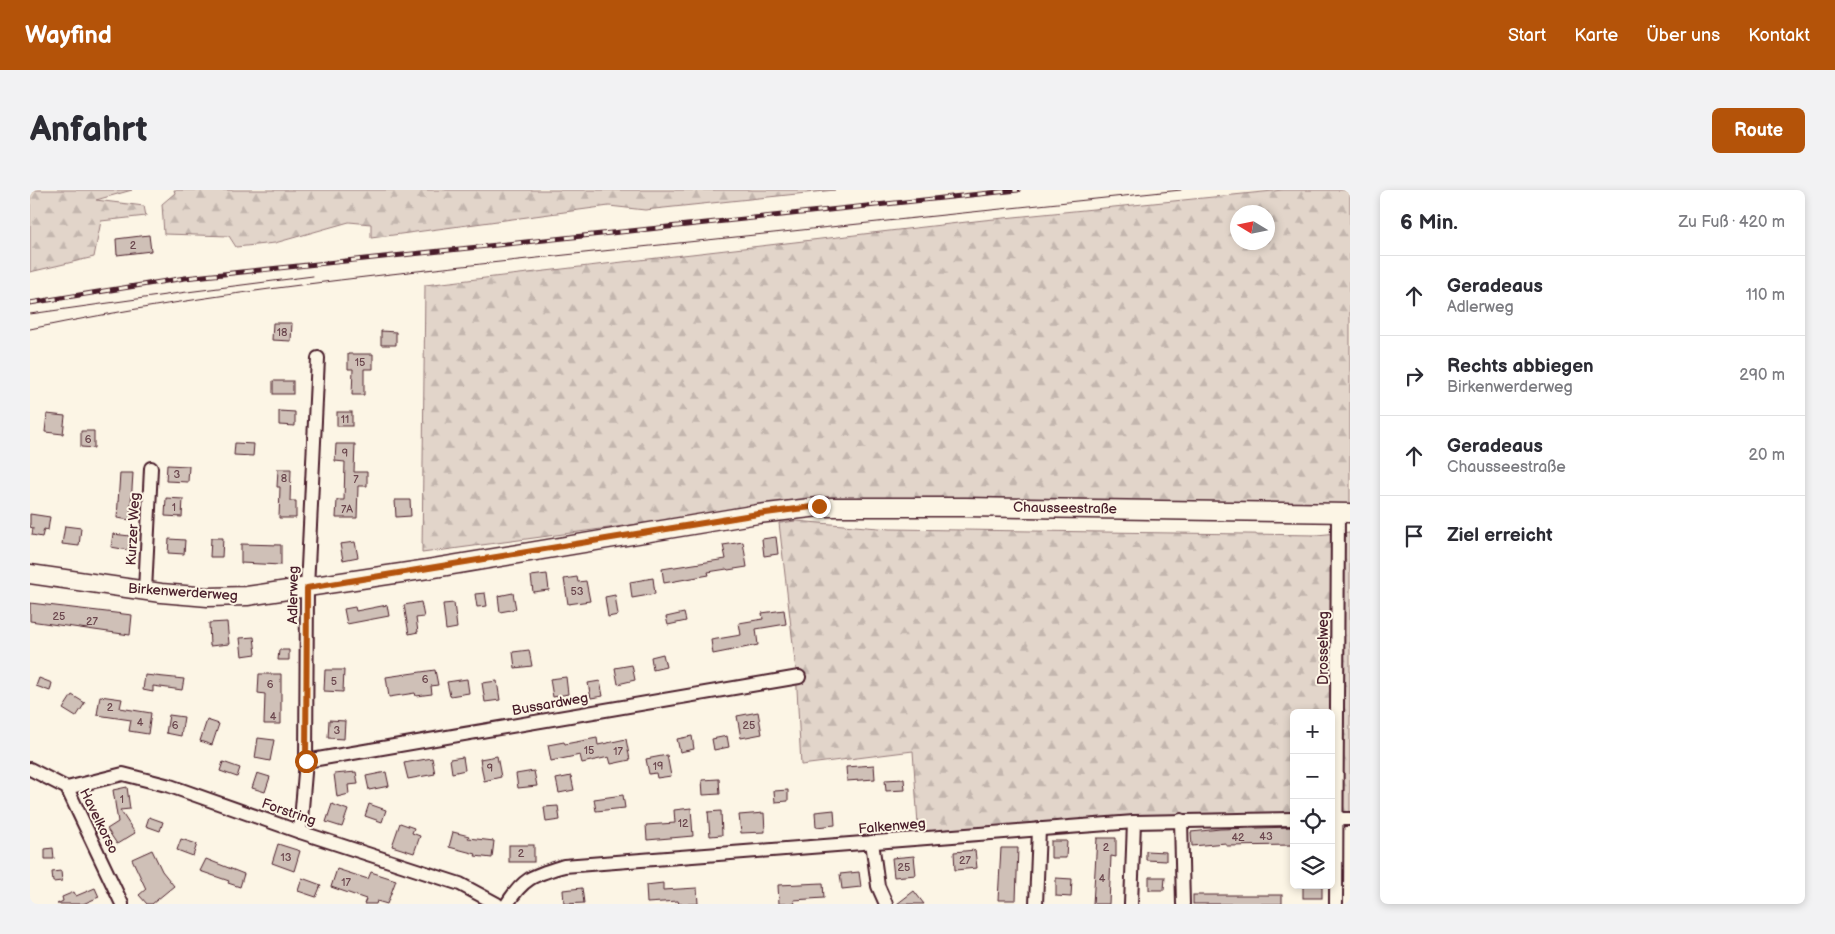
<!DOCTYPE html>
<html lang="de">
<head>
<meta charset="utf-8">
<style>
	body { margin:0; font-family:"Balsamiq Sans",sans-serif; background:#f2f2f3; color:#2b2b33 }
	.controls { position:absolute; right:15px; bottom:15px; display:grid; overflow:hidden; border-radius:8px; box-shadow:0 2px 8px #0003 }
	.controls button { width:45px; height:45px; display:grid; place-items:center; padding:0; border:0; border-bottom:1px solid #e1e1e2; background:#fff; color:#2b2b33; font:25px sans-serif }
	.compass { position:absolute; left:1200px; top:15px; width:45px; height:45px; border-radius:50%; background:#fff; box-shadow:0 2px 8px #0003; rotate:280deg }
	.stop { position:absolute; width:15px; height:15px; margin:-11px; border:4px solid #b45309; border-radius:50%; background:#fff }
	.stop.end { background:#b45309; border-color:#fff; box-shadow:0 1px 5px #0008 }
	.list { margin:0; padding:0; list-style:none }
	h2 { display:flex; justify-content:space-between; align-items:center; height:65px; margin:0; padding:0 20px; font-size:21px }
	h2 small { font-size:16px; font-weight:400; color:#7c7c81 }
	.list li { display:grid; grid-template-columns:32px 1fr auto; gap:15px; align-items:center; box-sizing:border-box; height:80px; padding:0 20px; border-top:1px solid #e1e1e2 }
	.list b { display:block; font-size:19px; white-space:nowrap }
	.list p { margin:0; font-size:16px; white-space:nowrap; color:#7c7c81 }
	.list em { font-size:16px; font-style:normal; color:#7c7c81 }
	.icon { flex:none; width:28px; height:28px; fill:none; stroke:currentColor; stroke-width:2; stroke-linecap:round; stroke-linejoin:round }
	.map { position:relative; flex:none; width:1320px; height:714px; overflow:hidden; border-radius:8px }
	header { display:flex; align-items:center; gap:30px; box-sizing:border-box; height:70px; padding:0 25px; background:#b45309; color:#fff }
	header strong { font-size:24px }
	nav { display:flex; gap:28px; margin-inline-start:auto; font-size:18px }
	.intro { display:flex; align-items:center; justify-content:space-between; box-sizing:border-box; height:120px; padding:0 30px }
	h1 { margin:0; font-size:35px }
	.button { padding:12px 22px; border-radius:8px; background:#b45309; color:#fff; font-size:18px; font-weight:700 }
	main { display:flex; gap:30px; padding:0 30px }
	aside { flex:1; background:#fff; border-radius:8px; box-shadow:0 2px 8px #0003 }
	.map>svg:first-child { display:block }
	.forest { fill:url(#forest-firs); stroke:#967a7a; fill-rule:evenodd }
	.building { fill:#cfc0b7; stroke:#4a1f2b }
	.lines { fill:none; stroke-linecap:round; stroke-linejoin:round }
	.street-casing { stroke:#4a1f2b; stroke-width:16 }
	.secondary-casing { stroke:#4a1f2b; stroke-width:21 }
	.street { stroke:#fcf5e5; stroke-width:12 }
	.secondary { stroke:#fcf5e5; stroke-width:18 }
	.tram { stroke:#4a1f2b; stroke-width:1 }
	.rail-casing { stroke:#4a1f2b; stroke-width:5 }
	.rail { stroke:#fcf5e5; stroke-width:3; stroke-dasharray:9; stroke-linecap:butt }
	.route { stroke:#b45309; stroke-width:6 }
	.labels { text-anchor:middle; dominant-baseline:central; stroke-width:4; stroke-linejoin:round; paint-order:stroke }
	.number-label { font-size:11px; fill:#6b474e }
	.street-label { font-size:14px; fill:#4a1f2b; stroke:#fcf5e5 }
</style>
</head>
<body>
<header>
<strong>Wayfind</strong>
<nav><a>Start</a><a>Karte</a><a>Über uns</a><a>Kontakt</a></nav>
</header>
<div class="intro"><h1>Anfahrt</h1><a class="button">Route</a></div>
<main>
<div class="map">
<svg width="1320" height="714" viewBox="0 0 1320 714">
	<defs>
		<pattern id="forest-firs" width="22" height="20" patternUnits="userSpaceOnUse" patternTransform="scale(1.25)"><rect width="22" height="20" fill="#e2d5ca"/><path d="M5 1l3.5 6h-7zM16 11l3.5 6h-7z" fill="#c3b6ae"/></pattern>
	</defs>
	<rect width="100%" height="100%" fill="#fcf5e5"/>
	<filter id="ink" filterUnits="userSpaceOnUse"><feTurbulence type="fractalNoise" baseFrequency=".02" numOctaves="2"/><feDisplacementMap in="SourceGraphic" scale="10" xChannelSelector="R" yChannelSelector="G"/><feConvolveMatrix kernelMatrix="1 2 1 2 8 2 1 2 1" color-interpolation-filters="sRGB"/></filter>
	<g filter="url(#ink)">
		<g class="forest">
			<path d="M0,0H102L66,10L114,16L116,26L71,31L64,67L0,82Z"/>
			<path d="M144,0H805L615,20L579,16L341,48V34L319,32L245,53L206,57L199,46L134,44L132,14L145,3Z"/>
			<path d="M1253,0H1320V317L787,310L392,363L395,95L954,30ZM1208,22H1238V52H1208Z"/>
			<path d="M766,331L860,339L1286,345L1320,342V629H1301V523H1264V629L889,649L883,561L771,575L766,480L749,333Z"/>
		</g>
		<g class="building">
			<path d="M119,45L121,61L87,65L86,49Z"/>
			<path d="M243,133H262L261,151L242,150Z"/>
			<path d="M351,141L366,142V155H351Z"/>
			<path d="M318,164H343V179H334V205H322L323,179H318Z"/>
			<rect x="243" y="191" width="20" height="13"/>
			<path d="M249,221L265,222V236L249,235Z"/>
			<rect x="307" y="222" width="15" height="14"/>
			<path d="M17,224L35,226L33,244L15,242Z"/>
			<path d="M51,241H64V258L51,257Z"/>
			<path d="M205,253L224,254L223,266L204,265Z"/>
			<path d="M306,254H325L324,282H337V296H328L327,328H306L307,310H314L315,272L305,271Z"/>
			<path d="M137,275L159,276L158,292L136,291Z"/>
			<path d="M248,279H261L260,311H266V328H249L250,297H247Z"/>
			<path d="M90,283H103L100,330L87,328Z"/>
			<path d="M136,308L153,309L152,327L135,326Z"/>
			<path d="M365,310H380L381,326L366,327Z"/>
			<path d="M0,324L20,327L18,340L14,339L12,347L2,345L3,338L0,337Z"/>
			<path d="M35,336L51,338L49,356L32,354Z"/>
			<path d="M83,344L100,346L98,360L81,357Z"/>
			<path d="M746,347L748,364L734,366L732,349Z"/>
			<path d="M181,348H193L192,367H180Z"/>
			<path d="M139,349L155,350L154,364L138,363Z"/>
			<path d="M325,352L328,367L313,370L310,354Z"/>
			<path d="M713,352L717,377L698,380L697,379L678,382L679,385L634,393L632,379L696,369L693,355Z"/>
			<path d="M211,354L251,355V375L211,373Z"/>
			<path d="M517,384L519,400L503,402L501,386Z"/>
			<path d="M547,387L548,392L556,391L560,411L538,414L534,389Z"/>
			<path d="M623,388L625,404L602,408L600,392Z"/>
			<path d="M455,403L457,416L447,417L445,404Z"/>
			<path d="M483,403L486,419L470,422L468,406Z"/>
			<path d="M585,405L588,425L578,427L575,407Z"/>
			<path d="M391,412L394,427L386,428L388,442L379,444L374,415Z"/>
			<path d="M0,413L102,425L100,445L0,431Z"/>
			<path d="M424,413L427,438L416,440L413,414Z"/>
			<path d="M357,415L359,426L317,434L314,419L325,417L326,421Z"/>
			<path d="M754,420L756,434L726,439L728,455L683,464L681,450L711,445L709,433L733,429L732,423Z"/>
			<path d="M654,423L656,431L638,435L636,427Z"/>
			<path d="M197,432L199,454L180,456L179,433Z"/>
			<path d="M224,447L226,464L212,466L210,448Z"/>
			<path d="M249,460H259V470H248Z"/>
			<path d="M499,460L502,476L485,478L483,462Z"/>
			<path d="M633,464L636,477L623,480L621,467Z"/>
			<path d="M602,475L605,490L588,494L585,478Z"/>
			<path d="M295,480H314L313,502L294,501Z"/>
			<path d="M405,480L408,495L401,496L402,504L386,506L385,503L359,507L356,487Z"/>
			<path d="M229,484H251V534H234L235,504L228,503Z"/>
			<path d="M115,485L154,489L152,500L123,496V502L113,500Z"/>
			<path d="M536,487L538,504L523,507L520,489Z"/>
			<path d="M9,488L22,493L20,501L6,496Z"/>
			<path d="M437,489L439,503L420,506L417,492Z"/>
			<path d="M467,491L470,510L455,512L452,493Z"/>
			<path d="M570,491L573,506L561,508L558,493Z"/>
			<path d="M42,505L55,513L46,527L33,519Z"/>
			<path d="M70,506L92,509L90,518L121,523L118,544L99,541L101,530L67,525Z"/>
			<path d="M728,522L732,544L711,548L707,526Z"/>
			<path d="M139,525L154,527L151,546L136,543Z"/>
			<path d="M177,530L189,534L182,555L170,551Z"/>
			<path d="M299,530L315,531L314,549L298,548Z"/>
			<path d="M662,546L664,559L650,562L647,549Z"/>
			<path d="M697,546L699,557L684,560L682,549Z"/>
			<path d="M228,548L244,550L240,571L225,568Z"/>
			<path d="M567,548L568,555L596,549L600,570L581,574L579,567L552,573L550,565L521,571L518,555L534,552L535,554Z"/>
			<path d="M637,565L641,586L627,588L626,583L619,584L616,569Z"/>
			<path d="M467,566L471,587L454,591L450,569Z"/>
			<path d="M433,567L435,580L422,583L420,569Z"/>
			<path d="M402,568L405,584L378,589L374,573Z"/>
			<path d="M193,572L210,578L207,587L190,581Z"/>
			<path d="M844,575L845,589L817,591L816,577Z"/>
			<path d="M504,581L507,596L488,598L486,584Z"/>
			<path d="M326,582L328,594L318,595L319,604L307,607L304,584Z"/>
			<path d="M356,582L359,596L339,600L336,586Z"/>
			<path d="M227,583L240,587L235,602L222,598Z"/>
			<path d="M541,586L544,600L529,603L526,589Z"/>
			<path d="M689,589L690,604L673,605L672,590Z"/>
			<path d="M874,589L875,600L856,601L855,590Z"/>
			<path d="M97,597L100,619L90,620L105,643L87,654L77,639L88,632L83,600Z"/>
			<path d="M758,600V611L745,612L744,601Z"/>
			<path d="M593,605L595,618L566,621L564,609Z"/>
			<path d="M302,614L318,620L312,637L296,632Z"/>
			<path d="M339,614L356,620L352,632L335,626Z"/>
			<path d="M528,616L530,630L516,632L514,617Z"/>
			<path d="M661,618L663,646L617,650L616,635L645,633L644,620Z"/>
			<path d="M804,620L805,635L786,637L785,622Z"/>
			<path d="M691,621L692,645L680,646L678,622Z"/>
			<path d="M734,623L735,642L711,643L709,625Z"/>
			<path d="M119,627L133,632L130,641L116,636Z"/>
			<path d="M370,633L384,638L382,643L390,646L384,663L362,656Z"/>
			<path d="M1263,637V655L1196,656V653L1162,656L1161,642L1190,639Z"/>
			<path d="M423,642L439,646L438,648L464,651L462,668L445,666L446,664L419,657Z"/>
			<path d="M1067,648H1086V667L1081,666L1079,714H1063Z"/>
			<path d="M151,649L167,654L163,666L147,660Z"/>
			<path d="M1021,651H1037L1036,668H1021Z"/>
			<path d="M248,654L270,661L264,681L242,673Z"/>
			<rect x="479" y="655" width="25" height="17"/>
			<path d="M23,658L24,669H15V659Z"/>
			<path d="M971,658H988L986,710H968Z"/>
			<path d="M122,660L132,681L144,696L122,714H117L109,705L116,699L102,669Z"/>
			<path d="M945,660L947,678L925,680L924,662Z"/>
			<path d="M1116,661L1136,662V671L1116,670Z"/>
			<path d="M884,666L886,685L864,687L862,668Z"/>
			<path d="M176,669L214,684L210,697L198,693L199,691L170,681Z"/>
			<path d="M307,679L338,689L341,682L366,690L357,714L347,711L346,714H334L336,709L301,697Z"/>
			<path d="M31,681L32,691L23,692L22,682Z"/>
			<path d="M829,682L831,697L812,699L810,684Z"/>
			<path d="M1119,687H1135L1134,700H1119Z"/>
			<path d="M272,688L291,695L286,707L268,701Z"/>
			<path d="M1026,688L1042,689L1041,707L1026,706Z"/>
			<path d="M633,693V700L667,698L668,714H649L648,711L617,713L616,695Z"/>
			<path d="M793,693L794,708L764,710L765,714H749L748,695Z"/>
			<rect x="1273" y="695" width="19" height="13"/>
			<path d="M65,698L69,707L53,714H27L33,711L32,707L44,702L46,706Z"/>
			<path d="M552,698L554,713L534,714L533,700Z"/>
			<path d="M884,701L894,714H867Z"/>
			<rect x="1163" y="705" width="89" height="9"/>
		</g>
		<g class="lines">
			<g class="street-casing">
				<g id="street">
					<path d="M115,401L121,278"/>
					<path d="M276,571L769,487"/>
					<path d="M0,579L37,598L92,714"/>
					<path d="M37,598L93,584L140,596L270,642L430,694L467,714"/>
					<path d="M1301,629H1320"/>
					<path d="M1151,630L1153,714"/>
					<path d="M270,642L276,571L277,398L288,168"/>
					<path d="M842,652L848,696L856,714"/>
					<path d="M477,714C494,687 504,685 534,676L1104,632L1264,629"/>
					<path d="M1006,714L1009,639"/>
					<path d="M1101,714L1104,632"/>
					<path d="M1306,714L1308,323"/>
				</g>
			</g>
			<g class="secondary-casing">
				<path id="secondary" d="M0,384L131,403L178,407L217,406L398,379L728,324L789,317H936L1320,323"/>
			</g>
			<use href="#street" class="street"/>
			<use href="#secondary" class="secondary"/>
			<g class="tram">
				<path d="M0,124L157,102L283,86"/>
				<path d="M0,139C183,101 368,83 554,63C753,42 952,21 1151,0"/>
			</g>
			<g class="rail-casing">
				<path id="rail" d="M0,113L155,88L988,0"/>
			</g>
			<use href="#rail" class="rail"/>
		</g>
	</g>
	<g class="lines" filter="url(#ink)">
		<path class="route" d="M276,571L277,398L728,324L789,316"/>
	</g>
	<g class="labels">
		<g class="number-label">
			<text x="103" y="55">2</text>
			<text x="252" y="142">18</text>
			<text x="330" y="172">15</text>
			<text x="315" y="229">11</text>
			<text x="58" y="249">6</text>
			<text x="315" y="263">9</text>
			<text x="147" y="284">3</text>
			<text x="254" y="288">8</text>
			<text x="326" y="289">7</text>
			<text x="144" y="317">1</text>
			<text x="317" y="319">7A</text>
			<text x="547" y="401">53</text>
			<text x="29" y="426">25</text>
			<text x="62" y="431">27</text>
			<text x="395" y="489">6</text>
			<text x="304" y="491">5</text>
			<text x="240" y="494">6</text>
			<text x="80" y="517">2</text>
			<text x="243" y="526">4</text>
			<text x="110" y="532">4</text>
			<text x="145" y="535">6</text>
			<text x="719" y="535">25</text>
			<text x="307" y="540">3</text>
			<text x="559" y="560">15</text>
			<text x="588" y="561">17</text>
			<text x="628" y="576">19</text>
			<text x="460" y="578">9</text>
			<text x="92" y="609">1</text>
			<text x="653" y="633">12</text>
			<text x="1236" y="646">43</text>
			<text x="1208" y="647">42</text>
			<text x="1076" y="657">2</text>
			<text x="491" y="663">2</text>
			<text x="256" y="667">13</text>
			<text x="935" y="670">27</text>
			<text x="874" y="677">25</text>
			<text x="1072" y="688">4</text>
			<text x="316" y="692">17</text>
		</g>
		<g class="street-label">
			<text transform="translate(1035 318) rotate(1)">Chausseestraße</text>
			<text transform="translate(103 339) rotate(-87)">Kurzer Weg</text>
			<text transform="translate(153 402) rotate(4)">Birkenwerderweg</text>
			<text transform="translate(263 405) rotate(-89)">Adlerweg</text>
			<text transform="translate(1293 458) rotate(-90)">Drosselweg</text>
			<text transform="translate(520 514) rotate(-10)">Bussardweg</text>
			<text transform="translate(259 622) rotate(19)">Forstring</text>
			<text transform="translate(69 631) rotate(64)">Havelkorso</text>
			<text transform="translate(862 636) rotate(-5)">Falkenweg</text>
		</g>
	</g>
</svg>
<div class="controls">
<button>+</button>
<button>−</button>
<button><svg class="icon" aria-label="locate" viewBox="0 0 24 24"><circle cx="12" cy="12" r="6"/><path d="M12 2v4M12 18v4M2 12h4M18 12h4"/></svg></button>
<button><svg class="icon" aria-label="layers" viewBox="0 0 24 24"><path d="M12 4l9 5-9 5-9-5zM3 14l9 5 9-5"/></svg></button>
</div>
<svg class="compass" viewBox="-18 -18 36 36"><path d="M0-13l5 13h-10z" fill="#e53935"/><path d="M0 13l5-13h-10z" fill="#7c7c81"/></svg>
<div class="stop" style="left:276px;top:571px"></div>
<div class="stop end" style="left:789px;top:316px"></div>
</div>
<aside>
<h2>6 Min.<small>Zu Fuß · 420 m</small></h2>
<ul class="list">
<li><svg class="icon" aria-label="ahead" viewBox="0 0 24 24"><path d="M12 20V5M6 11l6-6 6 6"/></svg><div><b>Geradeaus</b><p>Adlerweg</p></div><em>110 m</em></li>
<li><svg class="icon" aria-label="right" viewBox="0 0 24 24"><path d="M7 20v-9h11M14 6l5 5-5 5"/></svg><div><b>Rechts abbiegen</b><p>Birkenwerderweg</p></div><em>290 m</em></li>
<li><svg class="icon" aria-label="ahead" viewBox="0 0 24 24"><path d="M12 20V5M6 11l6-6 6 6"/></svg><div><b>Geradeaus</b><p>Chausseestraße</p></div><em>20 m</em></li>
<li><svg class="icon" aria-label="arrive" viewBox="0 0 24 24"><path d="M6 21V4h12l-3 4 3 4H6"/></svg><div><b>Ziel erreicht</b></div></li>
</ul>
</aside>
</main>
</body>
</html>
